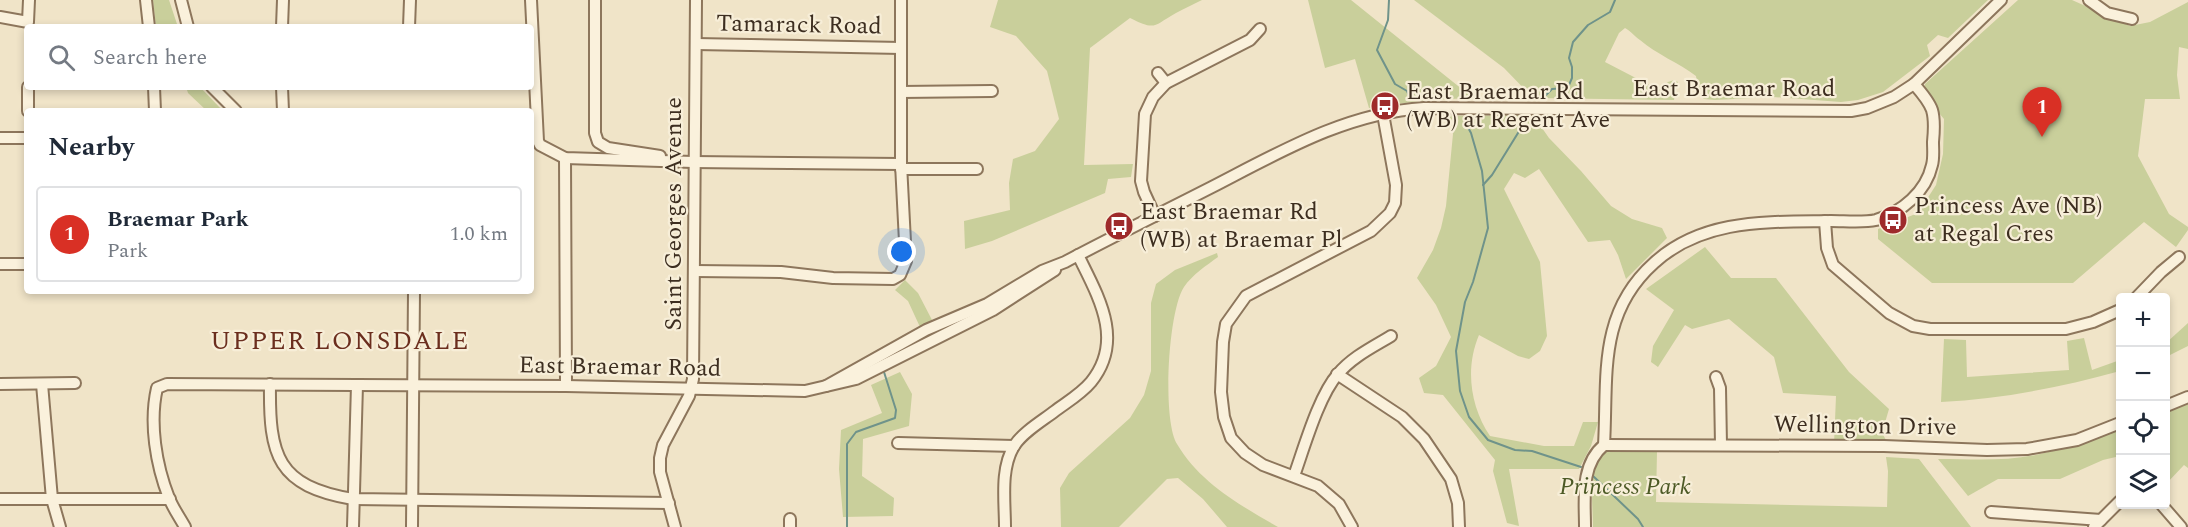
<!DOCTYPE html>
<html lang="en">
<head>
<meta charset="utf-8">
<style>
	body { margin:0; font-family:Spectral,serif; background:#f6f6f7; color:#1f2937 }
	.controls { position:absolute; right:18px; bottom:18px; display:grid; overflow:hidden; border-radius:6px; box-shadow:0 3px 9px #0003 }
	.controls button { width:54px; height:54px; display:grid; place-items:center; padding:0; border:0; border-bottom:2px solid #e0e1e3; background:#fff; color:#1f2937; font:30px sans-serif }
	.you { position:absolute; left:902px; top:252px; width:21px; height:21px; margin:-15px; border:4px solid #fff; border-radius:50%; background:#1a73e8; box-shadow:0 0 0 9px #1a73e833 }
	.badge { display:grid; place-items:center; width:39px; height:39px; border-radius:50%; background:#d93025; color:#fff; font-size:20px; font-weight:700 }
	.pin { position:absolute; translate:-50% -50px; filter:drop-shadow(0 2px 3px #0008) }
	.pin::after { content:''; position:absolute; top:32px; width:21px; height:18px; background:inherit; clip-path:polygon(0 0,100% 0,50% 100%) }
	.list { margin:0; padding:0; list-style:none }
	h2 { display:flex; justify-content:space-between; align-items:center; height:78px; margin:0; padding:0 24px; font-size:26px }
	h2 small { font-size:20px; font-weight:400; color:#747a83 }
	.list li { display:grid; grid-template-columns:39px 1fr auto; gap:18px; align-items:center; box-sizing:border-box; height:96px; margin:0 12px 12px; padding:0 12px; border:2px solid #e0e1e3; border-radius:6px }
	.list b { display:block; font-size:22px; white-space:nowrap }
	.list p { margin:0; font-size:20px; white-space:nowrap; color:#747a83 }
	.list em { font-size:20px; font-style:normal; color:#747a83 }
	.icon { flex:none; width:33px; height:33px; fill:none; stroke:currentColor; stroke-width:2; stroke-linecap:round; stroke-linejoin:round }
	.map { position:relative; flex:none; width:2188px; height:527px; overflow:hidden }
	.search { position:absolute; background:#fff; box-shadow:0 3px 9px #0003; left:24px; top:24px; width:510px; height:66px; display:flex; align-items:center; gap:15px; box-sizing:border-box; padding:0 21px; border-radius:6px; color:#747a83; font-size:22px }
	.panel { position:absolute; background:#fff; box-shadow:0 3px 9px #0003; left:24px; top:108px; width:510px; height:186px; border-radius:6px }
	.map>svg:first-child { display:block }
	.green { fill:#c9cf9b }
	.lines { fill:none; stroke-linecap:round; stroke-linejoin:round }
	.stream { stroke:#6f938a; stroke-width:2 }
	.minor-casing { stroke:#8d765c; stroke-width:14 }
	.minor { stroke:#faf1dc; stroke-width:10 }
	.labels { text-anchor:middle; dominant-baseline:central; stroke-width:4.5; stroke-linejoin:round; paint-order:stroke }
	.street-label { font-size:24px; fill:#3d2e20; stroke:#f7eed8 }
	.poi-label { font-size:24px; fill:#3d2e20; stroke:#f7eed8; text-anchor:start }
	.park-label { font-size:24px; font-style:italic; fill:#4d5a26; stroke:#f7eed8 }
	.neighbourhood-label { font-size:26px; letter-spacing:1.5px; fill:#6b2e1e; stroke:#f7eed8 }
</style>
</head>
<body>
<div class="map">
<svg width="2188" height="527" viewBox="0 0 2188 527">
	<rect width="100%" height="100%" fill="#f0e4c8"/>
	<g class="green">
		<path d="M153,0H169L178,27H156Z"/>
		<path d="M998,0H1202C1194,4 1185,8 1176,13C1153,26 1156,31 1130,18L1090,48L1084,165L1133,164L1131,177L1108,179L1105,193L992,241L965,249L964,221L1010,210L1009,183L1013,159L1035,151L1059,119L1047,71L1016,36L990,27Z"/>
		<path d="M1308,0H1351L1473,98L1427,100L1369,108L1355,59L1325,68Z"/>
		<path d="M1414,0H1988L1948,38L1938,35L1927,45L1930,56L1883,92L1858,100L1841,102L1773,97L1715,100L1704,99L1699,95L1696,76C1679,63 1656,54 1640,40C1634,36 1632,32 1625,28L1619,33L1605,62L1657,89H1661L1668,82L1674,80L1678,82L1674,100L1533,98L1504,68Z"/>
		<path d="M2018,0H2072L2130,26L2150,22L2188,2V49L2179,47L2177,75L2180,99H2145L2138,156L2169,214L2188,227V230L2176,247L2144,222L2073,283H1932L1878,239V229L1918,213L1936,185L1943,154L1944,119L1924,95L1925,84Z"/>
		<path d="M186,87H200L223,111H207L188,93Z"/>
		<path d="M1533,115L1549,138L1581,171L1611,206L1632,219L1662,228L1667,238L1626,279L1618,255L1610,240L1588,242L1539,169L1525,178L1514,173L1504,189L1540,262L1547,336L1540,351L1529,359L1518,356L1479,335C1465,368 1470,406 1490,436L1544,446H1574L1583,422H1598L1591,446L1579,469H1509L1519,526L1507,523L1493,471L1495,460L1443,395L1424,393L1419,378L1436,366L1451,337L1436,305L1417,278L1433,250L1441,228L1446,206L1453,134L1449,116Z"/>
		<path d="M1705,247L1731,278H1776L1849,372L1889,409L1882,433L1890,447L1834,445L1836,396L1783,393L1774,357L1729,319L1692,329L1685,325L1658,367L1651,362L1653,346L1674,310L1646,289Z"/>
		<path d="M1217,253L1218,257C1207,265 1192,275 1184,287C1168,311 1162,420 1177,444C1200,483 1240,505 1278,527H1227L1203,499L1178,478L1167,479L1119,527H1061L1060,488L1069,473L1130,418L1144,395L1151,371V303L1156,284L1175,270Z"/>
		<path d="M905,280L918,293L932,320L920,327L908,301L895,290Z"/>
		<path d="M2188,323V346L2166,357V343Z"/>
		<path d="M2084,338L2092,370L2120,360V371C2062,387 2002,399 1941,402L1944,339L1966,340L1967,377L2069,370L2067,341Z"/>
		<path d="M900,372L912,394L909,426L863,439L862,476L894,498L893,516L843,517L839,469L841,430L882,413L871,385Z"/>
		<path d="M2188,403V468L2184,465L2166,484V411Z"/>
		<path d="M2120,428V456L2103,460L2060,479H1998L1968,496L1938,459C1971,459 2007,462 2040,454C2068,448 2094,438 2120,428Z"/>
		<path d="M1605,451L1657,452L1656,502L1887,507L1888,471L1886,457L1919,459L1971,527H1593C1593,508 1587,461 1605,451Z"/>
	</g>
	<g class="lines">
		<g class="stream">
			<path d="M1389,0L1388,20L1377,50L1395,84L1407,91L1410,98"/>
			<path d="M1545,96L1552,89L1565,88L1569,85L1572,78V67L1569,58L1573,42L1588,25L1610,12L1615,0"/>
			<path d="M1465,122L1471,133L1482,171L1488,228L1473,282L1465,302L1456,351L1460,391L1469,417L1488,440L1515,450L1532,451L1581,467"/>
			<path d="M1483,185L1492,175L1526,120"/>
			<path d="M1592,475L1638,519L1643,527"/>
			<path d="M847,527V444L856,432L895,418L896,410L884,372"/>
		</g>
		<g class="minor-casing">
			<g id="minor">
				<path d="M146,0L149,27"/>
				<path d="M181,0L188,27"/>
				<path d="M531,0L538,141L540,145L565,158L693,162L901,164"/>
				<path d="M595,0V133L598,142L608,148L660,156"/>
				<path d="M2089,0L2107,13L2132,19"/>
				<path d="M0,17L28,22L29,0"/>
				<path d="M282,27L283,0"/>
				<path d="M409,27L410,0"/>
				<path d="M696,44L901,48"/>
				<path d="M1158,73L1166,83"/>
				<path d="M154,87L155,111"/>
				<path d="M212,87L236,111"/>
				<path d="M282,87L283,111"/>
				<path d="M901,92L992,91"/>
				<path d="M28,111V87"/>
				<path d="M0,138H27"/>
				<path d="M565,158L566,386"/>
				<path d="M901,169H977"/>
				<path d="M1155,216L1144,192L1141,181L1145,114L1153,97L1166,83L1250,40L1260,29"/>
				<path d="M1825,221L1827,248L1833,265L1889,313L1913,326L1930,329H2066L2093,322L2120,310"/>
				<path d="M0,264H27"/>
				<path d="M695,271L781,272L833,278L893,279L900,275L906,261L901,164V0"/>
				<path d="M2136,298L2161,272L2179,257"/>
				<path d="M1337,374L1402,417L1424,439L1451,479L1458,503L1459,527"/>
				<path d="M1716,377L1720,388L1721,445"/>
				<path d="M0,384L75,383"/>
				<path d="M42,384L52,499L60,527"/>
				<path d="M270,384C269,456 277,486 353,499L669,503"/>
				<path d="M826,386L926,330L987,304L1042,271L1065,262C1114,236 1163,212 1212,187C1280,152 1346,113 1424,108L1851,111L1867,108L1894,97L1914,84L2001,0"/>
				<path d="M2166,406L2188,397"/>
				<path d="M898,443L1014,446"/>
				<path d="M1604,445L1884,446L1987,450L2027,449L2077,440L2120,423"/>
				<path d="M1294,476C1304,448 1319,395 1338,374C1352,357 1373,347 1391,336"/>
				<path d="M0,499H170"/>
				<path d="M2161,504L2181,527"/>
				<path d="M1991,512L2101,520"/>
				<path d="M185,527C180,518 173,508 169,498C156,465 149,423 157,388L167,384L566,386L805,391L856,379L993,310L1055,270"/>
				<path d="M353,527L357,385"/>
				<path d="M412,527L414,291"/>
				<path d="M675,527L660,472V458L663,445L689,396L693,379L696,0"/>
				<path d="M790,527V519"/>
				<path d="M1005,527C1005,501 1000,469 1014,446C1023,432 1042,421 1055,411C1067,402 1081,394 1091,382C1125,340 1098,296 1078,255"/>
				<path d="M1352,527L1339,504L1318,486L1263,465L1245,453L1231,438L1224,417L1221,392L1223,342L1226,324L1246,296L1371,231L1390,213L1395,203L1396,185L1383,114"/>
				<path d="M1585,527C1585,499 1580,465 1604,445C1608,377 1597,314 1654,263C1703,218 1769,222 1831,221C1845,221 1863,223 1876,220C1902,212 1926,192 1932,165C1934,158 1933,149 1933,142C1934,132 1935,120 1932,110C1929,101 1921,92 1914,84"/>
				<path d="M2094,527L2120,501"/>
			</g>
		</g>
		<use href="#minor" class="minor"/>
	</g>
	<defs>
		<g id="bus-disc" transform="scale(1.5)"><circle r="9.5" fill="#9e2a2b" stroke="#f7eed8"/><path d="M-5-6H5V4H4V6H2V4H-2V6H-4V4H-5ZM-3.5-4V0h7V-4ZM-3.5 1.2v1.5H-2V1.2ZM2 1.2v1.5H3.5V1.2Z" fill="#fff"/></g>
	</defs>
	<g fill-rule="evenodd">
		<use href="#bus-disc" x="1385" y="106"/>
		<use href="#bus-disc" x="1893" y="220"/>
		<use href="#bus-disc" x="1119" y="226"/>
	</g>
	<g class="labels">
		<g class="street-label">
			<text transform="translate(799 25) rotate(1)">Tamarack Road</text>
			<text x="1734" y="89">East Braemar Road</text>
			<text transform="translate(674 214) rotate(-90)">Saint Georges Avenue</text>
			<text transform="translate(620 367) rotate(1)">East Braemar Road</text>
			<text transform="translate(1865 426) rotate(1)">Wellington Drive</text>
		</g>
		<g class="poi-label">
			<text x="1406" y="92">East Braemar Rd<tspan x="1406" dy="28">(WB) at Regent Ave</tspan></text>
			<text x="1914" y="206">Princess Ave (NB)<tspan x="1914" dy="28">at Regal Cres</tspan></text>
			<text x="1140" y="212">East Braemar Rd<tspan x="1140" dy="28">(WB) at Braemar Pl</tspan></text>
		</g>
		<g class="park-label">
			<text x="1625" y="487">Princess Park</text>
		</g>
		<g class="neighbourhood-label">
			<text x="340" y="341">UPPER LONSDALE</text>
		</g>
	</g>
</svg>
<div class="controls">
<button>+</button>
<button>−</button>
<button><svg class="icon" aria-label="locate" viewBox="0 0 24 24"><circle cx="12" cy="12" r="6"/><path d="M12 2v4M12 18v4M2 12h4M18 12h4"/></svg></button>
<button><svg class="icon" aria-label="layers" viewBox="0 0 24 24"><path d="M12 4l9 5-9 5-9-5zM3 14l9 5 9-5"/></svg></button>
</div>
<div class="you"></div>
<div class="pin badge" style="left:2042px;top:137px">1</div>
<div class="search"><svg class="icon" aria-label="search" viewBox="0 0 24 24"><circle cx="10" cy="10" r="6"/><path d="M15 15l6 6"/></svg>Search here</div>
<section class="panel">
<h2>Nearby<small></small></h2>
<ul class="list">
<li><span class="badge">1</span><div><b>Braemar Park</b><p>Park</p></div><em>1.0 km</em></li>
</ul>
</section>
</div>
</body>
</html>
